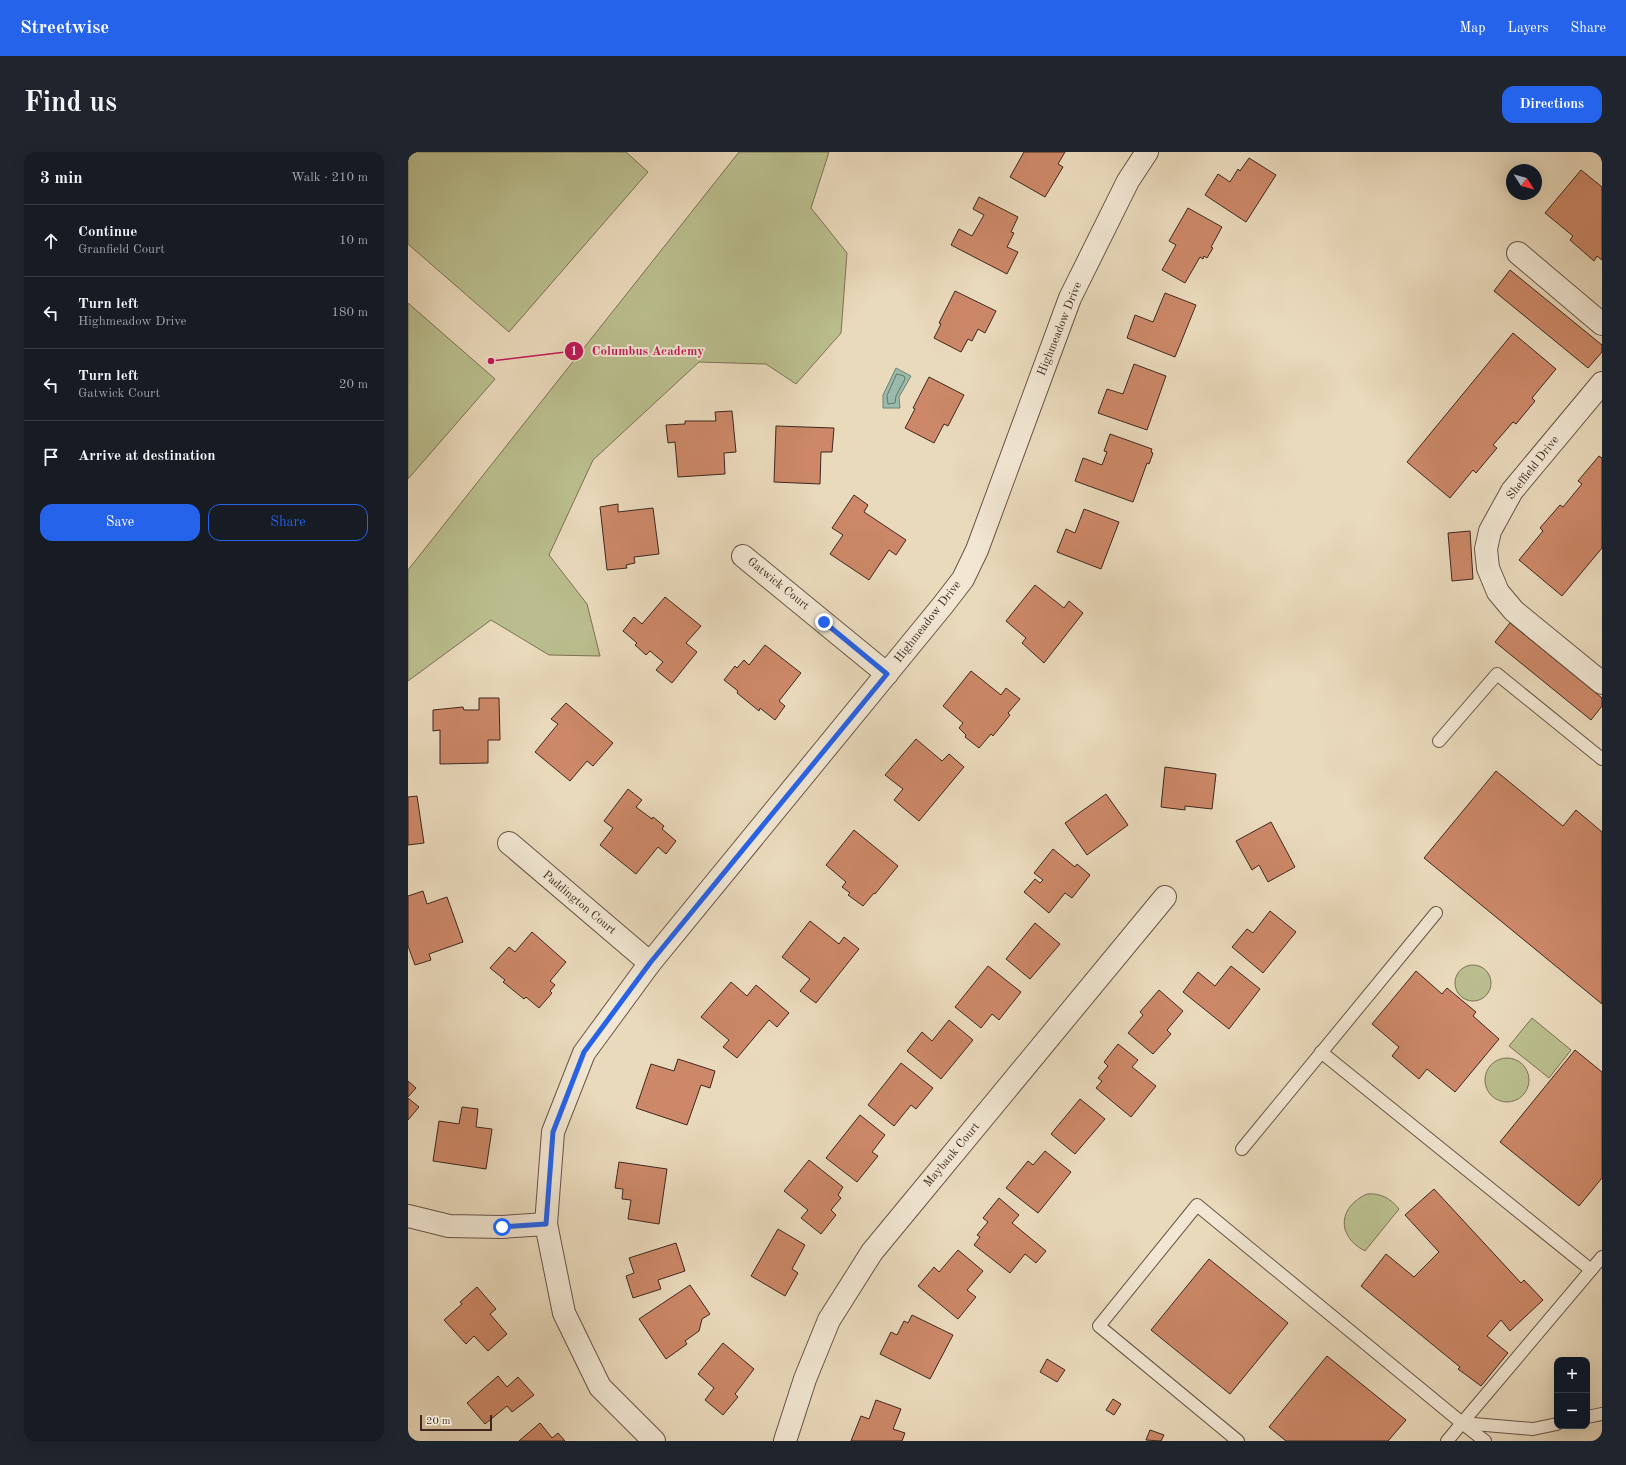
<!DOCTYPE html>
<html lang="en">
<head>
<meta charset="utf-8">
<style>
	body { margin:0; font-family:"Old Standard TT",serif; background:#20242c; color:#f1f3f6 }
	.controls { position:absolute; right:12px; bottom:12px; display:grid; overflow:hidden; border-radius:8px; box-shadow:0 4px 16px #0002 }
	.controls button { width:36px; height:36px; display:grid; place-items:center; padding:0; border:0; border-bottom:1px solid #363941; background:#171b24; color:#f1f3f6; font:20px sans-serif }
	.compass { position:absolute; left:1098px; top:12px; width:36px; height:36px; border-radius:50%; background:#171b24; box-shadow:0 4px 16px #0002; rotate:126deg }
	.scale { position:absolute; left:12px; bottom:10px; width:72px; box-sizing:border-box; padding-left:4px; border:2px solid #3f271f; border-top:0; font-size:11px; line-height:14px; white-space:nowrap; color:#3f271f; -webkit-text-stroke:3px #f1e7d3; paint-order:stroke }
	.stop { position:absolute; width:12px; height:12px; margin:-9px; border:3px solid #2563eb; border-radius:50%; background:#fff }
	.stop.end { background:#2563eb; border-color:#fff; box-shadow:0 1px 4px #0008 }
	.list { margin:0; padding:0; list-style:none }
	h2 { display:flex; justify-content:space-between; align-items:center; height:52px; margin:0; padding:0 16px; font-size:17px }
	h2 small { font-size:13px; font-weight:400; color:#9ea1a6 }
	.list li { display:grid; grid-template-columns:26px 1fr auto; gap:12px; align-items:center; box-sizing:border-box; height:72px; padding:0 16px; border-top:1px solid #363941 }
	.list b { display:block; font-size:15px; white-space:nowrap }
	.list p { margin:0; font-size:13px; white-space:nowrap; color:#9ea1a6 }
	.list em { font-size:13px; font-style:normal; color:#9ea1a6 }
	.actions { display:flex; gap:8px; padding:12px 16px }
	.actions a { flex:1; padding:9px 0; border:1px solid #2563eb; border-radius:12px; text-align:center; font-size:14px; color:#2563eb }
	.actions .main { background:#2563eb; color:#fff }
	.icon { flex:none; width:22px; height:22px; fill:none; stroke:currentColor; stroke-width:2; stroke-linecap:round; stroke-linejoin:round }
	.map { position:relative; flex:none; width:1194px; height:1289px; overflow:hidden; border-radius:12px }
	header { display:flex; align-items:center; gap:24px; box-sizing:border-box; height:56px; padding:0 20px; background:#2563eb; color:#fff }
	header strong { font-size:19px }
	nav { display:flex; gap:22px; margin-inline-start:auto; font-size:14px }
	.intro { display:flex; align-items:center; justify-content:space-between; box-sizing:border-box; height:96px; padding:0 24px }
	h1 { margin:0; font-size:28px }
	.button { padding:10px 18px; border-radius:12px; background:#2563eb; color:#fff; font-size:14px; font-weight:700 }
	main { display:flex; gap:24px; padding:0 24px }
	aside { flex:1; background:#171b24; border-radius:12px; box-shadow:0 4px 16px #0002 }
	.map>svg:first-child { display:block }
	.green { fill:#babe8e; stroke:#7c7256 }
	.water { fill:#98bbac; stroke:#748074 }
	.lines { fill:none; stroke-linecap:round; stroke-linejoin:round }
	.shore { stroke:#6c7166; stroke-width:1 }
	.building { fill:#cc8868; stroke:#3f271f }
	.lane-casing { stroke:#6a5446; stroke-width:14 }
	.street-casing { stroke:#6a5446; stroke-width:24 }
	.lane { stroke:#f1e7d3; stroke-width:12 }
	.street { stroke:#f1e7d3; stroke-width:22 }
	.route { stroke:#2563eb; stroke-width:5 }
	.labels { text-anchor:middle; dominant-baseline:central; stroke-width:4; stroke-linejoin:round; paint-order:stroke }
	.street-label { font-size:12px; fill:#3f271f; stroke:#f1e7d3 }
	.leader { fill:none; stroke:#c2185b; stroke-width:1.5 }
	.callout-dot { fill:#c2185b; stroke:#f1e7d3; stroke-width:1.5 }
	.mark-label { font-size:12px; text-anchor:middle; font-weight:bold; fill:#fff }
	.callout-label { font-size:13px; text-anchor:middle; font-weight:bold; fill:#c2185b; stroke:#f1e7d3; stroke-width:4; stroke-linejoin:round; paint-order:stroke }
</style>
</head>
<body>
<header>
<strong>Streetwise</strong>
<nav><a>Map</a><a>Layers</a><a>Share</a></nav>
</header>
<div class="intro"><h1>Find us</h1><a class="button">Directions</a></div>
<main>
<aside>
<h2>3 min<small>Walk · 210 m</small></h2>
<ul class="list">
<li><svg class="icon" aria-label="ahead" viewBox="0 0 24 24"><path d="M12 20V5M6 11l6-6 6 6"/></svg><div><b>Continue</b><p>Granfield Court</p></div><em>10 m</em></li>
<li><svg class="icon" aria-label="left" viewBox="0 0 24 24"><path d="M17 20v-9H6M10 6l-5 5 5 5"/></svg><div><b>Turn left</b><p>Highmeadow Drive</p></div><em>180 m</em></li>
<li><svg class="icon" aria-label="left" viewBox="0 0 24 24"><path d="M17 20v-9H6M10 6l-5 5 5 5"/></svg><div><b>Turn left</b><p>Gatwick Court</p></div><em>20 m</em></li>
<li><svg class="icon" aria-label="arrive" viewBox="0 0 24 24"><path d="M6 21V4h12l-3 4 3 4H6"/></svg><div><b>Arrive at destination</b></div></li>
</ul>
<div class="actions"><a class="main">Save</a><a>Share</a></div>
</aside>
<div class="map">
<svg width="1194" height="1289" viewBox="0 0 1194 1289">
	<rect width="100%" height="100%" fill="#eadabc"/>
	<filter id="stains"><feTurbulence type="fractalNoise" baseFrequency=".005" numOctaves="4"/><feColorMatrix values="0 0 0 0 .2 0 0 0 0 .09 0 0 0 0 .02 0 0 0 .5 -.17"/></filter>
	<radialGradient id="worn" r=".72"><stop offset=".6" stop-color="#630" stop-opacity="0"/><stop offset="1" stop-color="#630" stop-opacity=".3"/></radialGradient>
	<g class="green">
		<path d="M0,0H218L240,20L101,180L0,92Z"/>
		<path d="M331,0H421L403,56L439,101L433,181L388,232L358,212L291,210L185,308L141,403L179,452L192,504L141,503L83,468L0,529V418Z"/>
		<path d="M0,151L87,227L0,327Z"/>
		<circle cx="1065" cy="831" r="18"/>
		<path d="M1124,866L1163,898L1141,926L1101,894Z"/>
		<circle cx="1099" cy="928" r="22"/>
		<path d="M959,1042C973,1041 982,1046 991,1057L957,1099C928,1084 930,1055 959,1042Z"/>
	</g>
	<path class="water" d="M488,216L503,224L491,245L492,256H475V243Z"/>
	<g class="lines">
		<path class="shore" d="M489,222L496,224L497,227L488,244L487,251L480,252L479,244Z"/>
	</g>
	<g class="building">
		<path d="M616,0H657L650,12L655,15L637,45L602,25Z"/>
		<path d="M841,6L868,23L838,70L797,43L810,22L822,30L830,17L832,19Z"/>
		<path d="M1173,18L1194,35V108L1189,104L1186,109L1162,88L1165,84L1137,61Z"/>
		<path d="M571,45L610,65L603,80L606,81L599,95L610,100L599,122L543,93L551,77L564,84L576,63L565,57Z"/>
		<path d="M780,56L814,75L803,95L805,96L799,106L796,104L795,107L792,105L777,131L754,118L768,93L761,89Z"/>
		<path d="M1102,118L1194,193V200L1180,216L1086,139Z"/>
		<path d="M547,139L588,159L577,181L570,177L564,189L560,187L553,200L526,186L533,172L531,171Z"/>
		<path d="M757,141L788,153L767,205L719,186L727,163L745,170Z"/>
		<path d="M1105,181L1148,217L1124,246L1127,249L1108,272L1105,270L1085,293L1089,296L1068,321L1065,318L1042,346L999,310Z"/>
		<path d="M726,212L758,224L739,278L690,261L699,237L715,242Z"/>
		<path d="M521,225L556,243L540,274L536,272L526,291L497,276L507,257L505,256Z"/>
		<path d="M324,259L328,300L316,301L317,322L270,325L267,290L260,291L258,273L277,272V269H308L307,260Z"/>
		<path d="M368,274L426,276L424,300H413L412,332L366,330Z"/>
		<path d="M702,282L744,297L743,300L745,301L741,312L739,311L725,350L667,329L675,306L694,313L699,300L696,299Z"/>
		<path d="M1191,304L1194,306V396L1154,444L1111,408L1135,379L1132,376L1152,353L1155,355L1174,332L1170,329Z"/>
		<path d="M446,343L460,353L456,360L498,388L488,403L481,398L461,428L422,402L435,383L424,376Z"/>
		<path d="M210,352V360L245,356L251,402L226,405L227,411L218,413L219,416L199,418L192,355Z"/>
		<path d="M676,357L711,370L693,417L649,400L658,377L667,381Z"/>
		<path d="M1062,379L1065,427L1044,429L1040,381Z"/>
		<path d="M627,433L656,456L661,449L675,461L636,511L614,491L618,486L598,469Z"/>
		<path d="M257,445L293,474L278,491L289,500L264,531L248,518L255,510L242,499L238,503L227,493L229,491L215,479L226,465L234,472Z"/>
		<path d="M1102,471L1194,546V554L1183,568L1087,490Z"/>
		<path d="M357,493L393,521L371,549L377,554L367,568L352,556L351,559L329,541L330,539L316,528L327,514L329,516L336,508L341,513Z"/>
		<path d="M563,519L593,543L598,536L612,547L600,561L602,563L585,584L583,582L571,596L557,585L558,583L551,576L555,571L535,554Z"/>
		<path d="M71,546H91L92,588H80V611L32,612V578L25,579V558L55,555L56,558H71Z"/>
		<path d="M158,551L205,591L185,614L179,609L162,629L127,600L150,572L143,567Z"/>
		<path d="M508,587L534,609L541,602L556,615L511,669L486,648L495,637L477,623Z"/>
		<path d="M757,615L808,622L804,657L777,654V658L753,655Z"/>
		<path d="M1088,619L1155,674L1168,658L1194,680V852L1016,706Z"/>
		<path d="M220,637L234,648L228,655L244,667L245,665L256,674L254,677L268,689L258,702L250,695L228,722L192,693L205,676L196,669Z"/>
		<path d="M698,642L720,673L679,703L657,671Z"/>
		<path d="M9,644L16,691L0,693V645Z"/>
		<path d="M863,670L887,715L860,730L851,713L844,718L828,689Z"/>
		<path d="M446,678L490,714L467,742L466,741L455,754L440,743L442,741L434,735L438,730L418,713Z"/>
		<path d="M645,697L667,715L669,712L682,723L664,746L657,741L641,761L616,740L627,727L632,731L635,728L626,721Z"/>
		<path d="M15,739L19,752L39,745L55,790L21,802L23,808L7,813L0,794V744Z"/>
		<path d="M862,759L888,780L855,821L824,795L839,777L845,781Z"/>
		<path d="M402,769L431,792L436,785L451,797L408,851L392,839L402,827L374,805Z"/>
		<path d="M627,771L652,792L622,827L598,807Z"/>
		<path d="M124,780L158,810L142,829L147,833L142,839L144,841L131,856L118,845L116,847L95,830L97,828L82,816L101,795L107,800Z"/>
		<path d="M580,814L613,840L591,868L584,862L573,876L547,855Z"/>
		<path d="M823,814L852,837L821,877L775,840L790,820L807,834Z"/>
		<path d="M1008,819L1034,842L1039,836L1068,860L1065,864L1091,887L1047,940L1019,917L1011,927L984,904L991,895L964,872Z"/>
		<path d="M323,830L339,844L348,833L381,861L369,875L361,868L329,906L315,895L321,888L293,865Z"/>
		<path d="M751,838L775,859L759,878L763,882L745,902L720,881L735,863L732,860Z"/>
		<path d="M541,868L565,888L533,927L499,899L514,880L524,889Z"/>
		<path d="M710,892L730,908L724,915L748,934L723,965L688,936L694,929L690,926L700,914L696,910Z"/>
		<path d="M1167,898L1194,920V1026L1171,1054L1092,990Z"/>
		<path d="M270,907L307,919L302,936L293,933L279,973L228,956L243,912L266,919Z"/>
		<path d="M493,911L525,936L508,957L503,953L486,974L460,953Z"/>
		<path d="M0,929L8,936L0,945Z"/>
		<path d="M0,946L11,955L0,968Z"/>
		<path d="M672,947L697,967L667,1002L643,982Z"/>
		<path d="M54,955L70,957L68,975L84,977L78,1017L25,1009L31,969L51,972Z"/>
		<path d="M452,963L477,983L464,1000L470,1004L449,1030L418,1006Z"/>
		<path d="M637,999L663,1020L630,1061L598,1036L620,1009L625,1013Z"/>
		<path d="M401,1008L435,1035L430,1043L433,1046L423,1058L428,1063L413,1082L393,1066L400,1058L376,1039Z"/>
		<path d="M211,1010L259,1017L251,1072L220,1067L223,1048L214,1047L215,1037L207,1036Z"/>
		<path d="M1026,1037L1113,1131L1116,1128L1135,1148L1102,1179L1093,1168L1079,1184L1100,1201L1073,1234L1050,1217L1052,1215L953,1134L978,1102L1006,1125L1031,1100L997,1063Z"/>
		<path d="M591,1046L611,1063L604,1071L638,1099L628,1111L617,1102L602,1121L566,1093L572,1085L569,1083L580,1070L575,1066Z"/>
		<path d="M370,1077L397,1093L384,1117L390,1121L377,1144L343,1124Z"/>
		<path d="M268,1091L277,1119L250,1128L253,1137L225,1146L218,1124L226,1121L221,1106Z"/>
		<path d="M550,1098L575,1119L559,1138L568,1145L550,1167L510,1134L526,1115L531,1120Z"/>
		<path d="M801,1107L880,1171L822,1242L743,1178Z"/>
		<path d="M282,1133L302,1162L294,1167L291,1179L277,1189L279,1192L258,1207L231,1167Z"/>
		<path d="M69,1135L88,1157L82,1162L99,1182L80,1199L66,1184L58,1192L36,1168L54,1152L52,1150Z"/>
		<path d="M504,1163L545,1183L522,1227L472,1202L483,1180L489,1183L496,1169L500,1171Z"/>
		<path d="M315,1191L346,1217L327,1242L330,1245L315,1263L297,1248L306,1236L290,1222Z"/>
		<path d="M919,1204L998,1268L980,1289H878L861,1275Z"/>
		<path d="M639,1207L657,1218L649,1230L632,1220Z"/>
		<path d="M90,1224L99,1235L110,1225L126,1243L104,1260L99,1254L77,1272L59,1251Z"/>
		<path d="M705,1247L713,1252L706,1263L698,1258Z"/>
		<path d="M468,1248L493,1257L485,1277L497,1281L494,1289H443L453,1264L461,1267Z"/>
		<path d="M132,1271L144,1286L150,1281L157,1289H111Z"/>
		<path d="M742,1278L756,1283L753,1289L738,1288Z"/>
	</g>
	<g class="lines">
		<g class="lane-casing">
			<g id="lane">
				<path d="M1031,589L1089,522L1194,607"/>
				<path d="M913,900L1183,1118"/>
				<path d="M834,997L1028,761"/>
				<path d="M1179,1265L1194,1262"/>
				<path d="M830,1289L691,1174L789,1053L1054,1271L1125,1277L1149,1272"/>
				<path d="M1039,1289L1054,1271"/>
				<path d="M1077,1289L1054,1271L1194,1105"/>
			</g>
		</g>
		<g class="street-casing">
			<g id="street">
				<path d="M1110,101L1194,172"/>
				<path d="M1194,231L1104,339L1082,379L1078,397L1080,416L1090,440L1106,459L1194,531"/>
				<path d="M335,404L479,522"/>
				<path d="M101,691L242,811"/>
				<path d="M0,1064L41,1074L94,1075L138,1072"/>
				<path d="M246,1289L192,1235L156,1161L138,1072L145,980L176,901L242,811L535,453L555,427L569,398L662,146L720,29L739,0"/>
				<path d="M377,1289L397,1227L421,1168L464,1100L757,745"/>
			</g>
		</g>
		<use href="#lane" class="lane"/>
		<use href="#street" class="street"/>
	</g>
	<g class="lines">
		<path class="route" d="M94,1075L138,1072L145,980L176,900L242,811L479,522L416,470"/>
	</g>
	<g class="labels">
		<g class="street-label">
			<text transform="translate(652 177) rotate(-68)">Highmeadow Drive</text>
			<text transform="translate(1125 316) rotate(-52)">Sheffield Drive</text>
			<text transform="translate(370 432) rotate(39)">Gatwick Court</text>
			<text transform="translate(520 470) rotate(-52)">Highmeadow Drive</text>
			<text transform="translate(171 751) rotate(40)">Paddington Court</text>
			<text transform="translate(544 1003) rotate(-50)">Maybank Court</text>
		</g>
	</g>
	<path class="leader" d="M83 209L166 199"/>
	<g class="callout-dot">
		<circle cx="83" cy="209" r="4"/>
		<circle cx="166" cy="199" r="10"/>
	</g>
	<g class="mark-label">
		<text x="166" y="203">1</text>
	</g>
	<g class="callout-label">
		<text x="240" y="203">Columbus Academy</text>
	</g>
	<rect width="100%" height="100%" filter="url(#stains)"/>
	<rect width="100%" height="100%" fill="url(#worn)"/>
</svg>
<div class="controls">
<button>+</button>
<button>−</button>
</div>
<svg class="compass" viewBox="-18 -18 36 36"><path d="M0-13l5 13h-10z" fill="#e53935"/><path d="M0 13l5-13h-10z" fill="#9ea1a6"/></svg>
<div class="scale">20 m</div>
<div class="stop" style="left:94px;top:1075px"></div>
<div class="stop end" style="left:416px;top:470px"></div>
</div>
</main>
</body>
</html>
